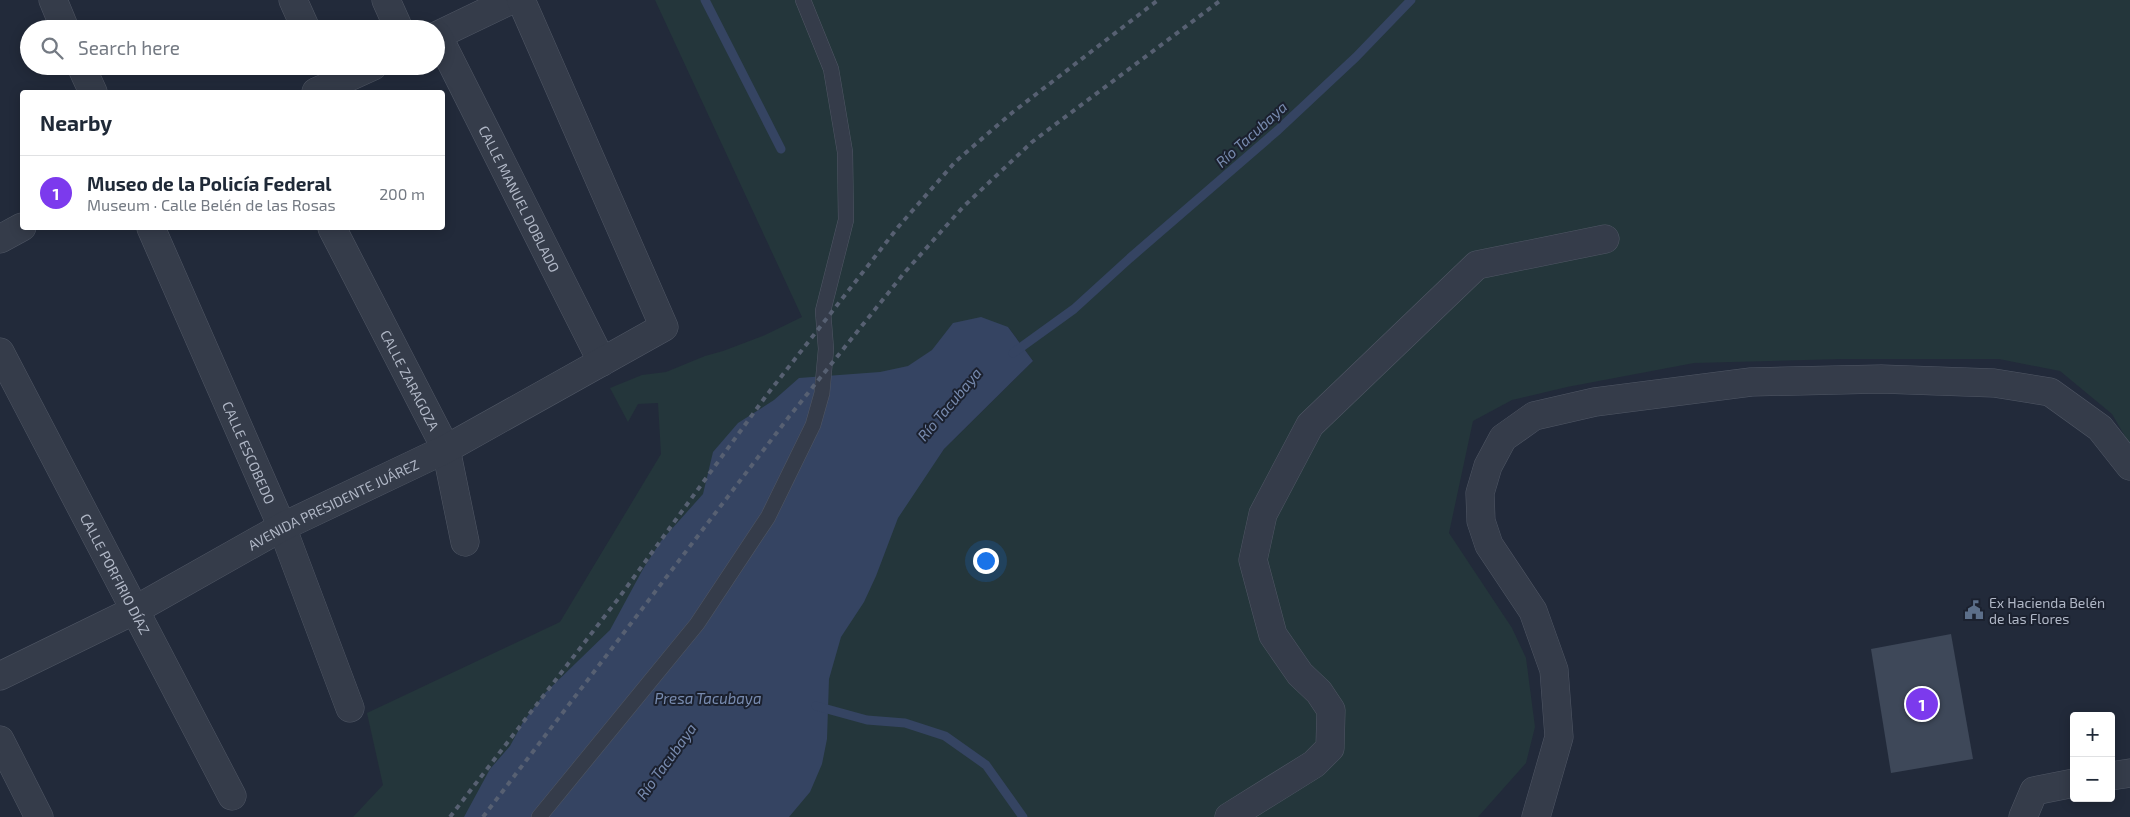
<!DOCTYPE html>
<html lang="en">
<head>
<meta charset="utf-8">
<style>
	body { margin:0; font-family:"Exo 2",sans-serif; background:#f6f6f7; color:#1f2937 }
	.controls { position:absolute; right:15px; bottom:15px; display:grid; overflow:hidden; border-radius:5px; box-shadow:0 2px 12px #0003 }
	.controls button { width:45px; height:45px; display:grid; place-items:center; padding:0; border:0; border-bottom:1px solid #e0e1e3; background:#fff; color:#1f2937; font:25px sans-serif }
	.you { position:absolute; left:985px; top:560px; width:18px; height:18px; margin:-12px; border:4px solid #fff; border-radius:50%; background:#1a73e8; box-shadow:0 0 0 8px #1a73e833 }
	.badge { display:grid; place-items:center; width:32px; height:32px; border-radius:50%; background:#7c3aed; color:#fff; font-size:16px; font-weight:700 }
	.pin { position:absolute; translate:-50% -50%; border:2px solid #fff; box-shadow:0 1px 5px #0006 }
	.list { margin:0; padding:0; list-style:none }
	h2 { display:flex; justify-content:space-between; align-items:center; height:65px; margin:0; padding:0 20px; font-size:21px }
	h2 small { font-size:16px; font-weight:400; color:#747a83 }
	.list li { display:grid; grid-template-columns:32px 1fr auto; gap:15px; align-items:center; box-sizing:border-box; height:75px; padding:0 20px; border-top:1px solid #e0e1e3 }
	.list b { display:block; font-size:19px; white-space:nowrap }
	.list p { margin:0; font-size:16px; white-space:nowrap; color:#747a83 }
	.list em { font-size:16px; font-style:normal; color:#747a83 }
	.icon { flex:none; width:28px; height:28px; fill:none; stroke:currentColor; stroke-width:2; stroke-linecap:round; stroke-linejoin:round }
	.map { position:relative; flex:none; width:2130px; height:817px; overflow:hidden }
	.search { position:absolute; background:#fff; box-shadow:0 2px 12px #0003; left:20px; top:20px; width:425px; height:55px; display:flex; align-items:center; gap:12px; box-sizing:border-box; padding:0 18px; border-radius:28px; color:#747a83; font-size:19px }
	.panel { position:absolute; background:#fff; box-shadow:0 2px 12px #0003; left:20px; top:90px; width:425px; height:140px; border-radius:5px }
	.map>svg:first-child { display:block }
	.green { fill:#24363b; fill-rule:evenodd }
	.water { fill:#354462 }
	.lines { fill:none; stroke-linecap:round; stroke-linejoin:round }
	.stream { stroke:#354462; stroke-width:9 }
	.building { fill:#3e4859 }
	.lane-casing { stroke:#505765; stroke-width:16 }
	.street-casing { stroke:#505765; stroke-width:29 }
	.lane { stroke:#353c4a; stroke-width:15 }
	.street { stroke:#353c4a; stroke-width:28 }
	.rail { stroke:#576072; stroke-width:4; stroke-dasharray:5 5; stroke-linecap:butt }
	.labels { text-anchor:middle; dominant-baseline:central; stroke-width:4; stroke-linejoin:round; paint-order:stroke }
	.street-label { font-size:14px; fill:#b0b7c6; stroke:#1b212f }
	.poi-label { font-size:14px; fill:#b0b7c6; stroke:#1b212f; text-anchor:start }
	.water-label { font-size:15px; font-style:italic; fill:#788baf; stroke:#1b212f }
</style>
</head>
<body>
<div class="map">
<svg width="2130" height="817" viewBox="0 0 2130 817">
	<rect width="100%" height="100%" fill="#222a3a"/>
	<path class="green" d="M655,0H2130V445L2112,414L2060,371L1999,359H1842L1694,363L1567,387L1512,400L1473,421L1449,533L1512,628L1526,658L1535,727L1526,763L1478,817H353L383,785L367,713L560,622L661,454L658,403L638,404L628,422L610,388L642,375L666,372L705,356L723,351L765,335L802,317ZM1008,327L1033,361L944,449L910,497Z"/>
	<path class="water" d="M981,317L1008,327L1033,361L944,449L898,518L876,576L864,602L841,637L829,679L827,739L822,764L810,792L789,817H464L490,769L510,746L523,722L545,693L610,630L643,569L661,541L703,494L713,452L738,423L774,400L799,378L880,372L908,366L932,350L953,323Z"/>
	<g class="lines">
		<g class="stream">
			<path d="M705,0L781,149"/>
			<path d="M1013,353L1074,309L1130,258L1278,130L1356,57L1411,0"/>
			<path d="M816,706L867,720L905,723L945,736L986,765L1023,817"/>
		</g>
	</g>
	<path class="building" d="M1951,634L1973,759L1891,773L1871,649Z"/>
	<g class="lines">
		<g class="lane-casing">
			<path id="lane" d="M539,817L697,624L768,517L813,425L822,393L826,349L823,311L846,220L845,152L831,69L803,0"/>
		</g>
		<g class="street-casing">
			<g id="street">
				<path d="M53,0L65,29"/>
				<path d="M293,0L306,29"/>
				<path d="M386,0L399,29"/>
				<path d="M436,36L511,0"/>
				<path id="s1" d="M438,36L602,362"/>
				<path d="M81,66L93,92"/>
				<path d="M316,92L373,66"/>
				<path id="s2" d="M151,228L282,527L350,708"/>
				<path id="s3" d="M332,228L446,449L465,542"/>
				<path d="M0,239L22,227"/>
				<path id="s4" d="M0,352L232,796"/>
				<path id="s5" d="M0,676L135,610L282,527L446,449L664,327L521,0"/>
				<path d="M0,740L39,817"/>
				<path d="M2111,776L2130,773"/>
				<path d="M1229,817L1314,764L1330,748L1331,710L1319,692L1300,674L1273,635L1253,560L1263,514L1310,425L1477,265L1605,239"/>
				<path d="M1536,817L1559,737L1554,670L1533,611L1489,545L1481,521L1480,493L1488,466L1503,438L1534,416L1595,402L1751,382L1881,379L1994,383L2050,392L2100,428L2130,466"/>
				<path d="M2023,817L2034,791L2074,783"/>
			</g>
		</g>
		<use href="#lane" class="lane"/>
		<use href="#street" class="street"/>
		<g class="rail">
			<path d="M450,817L618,599L766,396L899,226L956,161L1013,112L1158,0"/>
			<path d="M483,817L788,418L905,272L963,207L1032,142L1221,0"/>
		</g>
	</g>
	<defs>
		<g id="civic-bare" transform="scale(1.5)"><path d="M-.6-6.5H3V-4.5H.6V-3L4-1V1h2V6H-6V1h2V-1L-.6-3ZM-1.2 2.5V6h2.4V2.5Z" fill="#5c6f8a" stroke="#1b212f" stroke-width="2.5" paint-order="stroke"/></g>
	</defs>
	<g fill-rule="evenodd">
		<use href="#civic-bare" x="1974" y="610"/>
	</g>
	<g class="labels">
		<g class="street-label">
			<text stroke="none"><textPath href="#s1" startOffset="182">CALLE MANUEL DOBLADO</textPath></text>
			<text stroke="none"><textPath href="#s3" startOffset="171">CALLE ZARAGOZA</textPath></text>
			<text stroke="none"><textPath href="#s2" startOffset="245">CALLE ESCOBEDO</textPath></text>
			<text stroke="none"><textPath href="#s5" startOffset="375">AVENIDA PRESIDENTE JUÁREZ</textPath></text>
			<text stroke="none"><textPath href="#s4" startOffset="250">CALLE PORFIRIO DÍAZ</textPath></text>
		</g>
		<g class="poi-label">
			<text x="1989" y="602">Ex Hacienda Belén<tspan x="1989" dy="16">de las Flores</tspan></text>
		</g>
		<g class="water-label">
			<text transform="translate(1251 134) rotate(-42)">Río Tacubaya</text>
			<text transform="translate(949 404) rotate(-50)">Río Tacubaya</text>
			<text x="708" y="698">Presa Tacubaya</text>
			<text transform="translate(666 761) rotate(-54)">Río Tacubaya</text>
		</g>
	</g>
</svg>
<div class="controls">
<button>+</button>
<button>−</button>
</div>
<div class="you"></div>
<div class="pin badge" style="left:1922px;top:704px">1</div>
<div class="search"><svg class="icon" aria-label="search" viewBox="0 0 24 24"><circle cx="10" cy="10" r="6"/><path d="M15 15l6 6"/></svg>Search here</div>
<section class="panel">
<h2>Nearby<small></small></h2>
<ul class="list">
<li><span class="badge">1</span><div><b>Museo de la Policía Federal</b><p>Museum · Calle Belén de las Rosas</p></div><em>200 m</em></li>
</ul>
</section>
</div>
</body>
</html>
